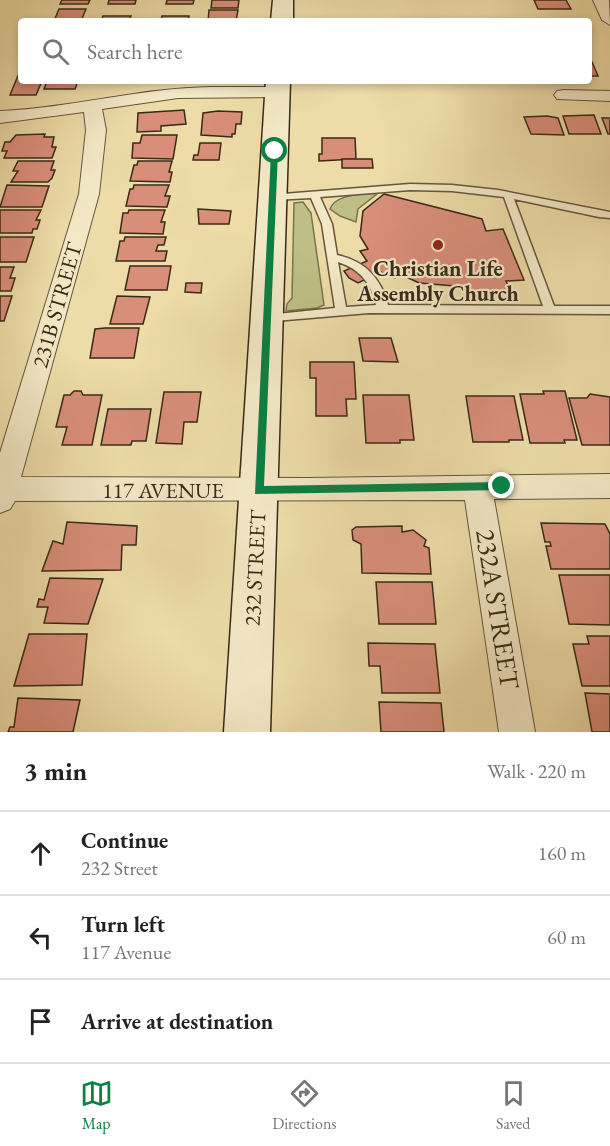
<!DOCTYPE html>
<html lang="en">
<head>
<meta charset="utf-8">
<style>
	body { margin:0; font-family:"EB Garamond",serif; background:#f2f2f2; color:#222 }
	.stop { position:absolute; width:18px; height:18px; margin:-14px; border:4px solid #0b8043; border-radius:50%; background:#fff }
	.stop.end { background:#0b8043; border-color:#fff; box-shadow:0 2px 6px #0008 }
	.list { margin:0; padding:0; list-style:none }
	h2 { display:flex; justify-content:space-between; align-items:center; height:78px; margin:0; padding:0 24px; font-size:26px }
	h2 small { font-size:20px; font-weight:400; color:#767676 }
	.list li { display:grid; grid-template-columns:39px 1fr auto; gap:18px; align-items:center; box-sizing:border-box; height:84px; padding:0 24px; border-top:2px solid #e0e0e0 }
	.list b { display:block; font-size:22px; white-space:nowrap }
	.list p { margin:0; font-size:20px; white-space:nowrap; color:#767676 }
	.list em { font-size:20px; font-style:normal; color:#767676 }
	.icon { flex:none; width:33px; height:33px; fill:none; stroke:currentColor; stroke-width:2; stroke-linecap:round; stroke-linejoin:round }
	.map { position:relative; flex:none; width:610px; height:732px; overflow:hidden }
	.search { position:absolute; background:#fff; box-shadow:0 3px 9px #0003; left:18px; right:18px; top:18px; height:66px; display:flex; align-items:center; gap:15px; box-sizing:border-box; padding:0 21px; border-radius:6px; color:#767676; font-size:22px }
	.sheet { height:330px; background:#fff }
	nav { display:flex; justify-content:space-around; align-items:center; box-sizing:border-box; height:84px; border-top:2px solid #e0e0e0; background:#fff; font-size:16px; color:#767676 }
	nav a { display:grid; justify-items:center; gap:3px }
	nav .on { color:#0b8043 }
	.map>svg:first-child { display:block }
	.green { fill:#bdbf84; stroke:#7a744e; stroke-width:1.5 }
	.building { fill:#d98e7a; stroke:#382a17; stroke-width:1.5 }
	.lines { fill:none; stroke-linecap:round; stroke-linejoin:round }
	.lane-casing { stroke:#65563b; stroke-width:3 }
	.street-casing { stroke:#65563b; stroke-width:2 }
	.secondary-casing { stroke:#382a17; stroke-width:3 }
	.lane { fill:#f3e8c6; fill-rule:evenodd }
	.street { fill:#f3e8c6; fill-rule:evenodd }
	.secondary { fill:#f3e8c6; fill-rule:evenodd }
	.route { fill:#0b8043 }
	.poi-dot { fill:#8f2418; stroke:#f3e8c6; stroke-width:2 }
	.labels { text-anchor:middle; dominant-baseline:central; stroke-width:4.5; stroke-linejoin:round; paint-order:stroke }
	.poi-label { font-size:22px; font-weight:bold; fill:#382a17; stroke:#f3e8c6 }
	.street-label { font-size:22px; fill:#382a17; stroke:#f3e8c6 }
	.near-street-label { font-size:27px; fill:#382a17; stroke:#f3e8c6 }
</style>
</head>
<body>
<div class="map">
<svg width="610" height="732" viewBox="0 0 610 732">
	<rect width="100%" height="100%" fill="#eddca8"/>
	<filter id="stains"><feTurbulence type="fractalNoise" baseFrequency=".00333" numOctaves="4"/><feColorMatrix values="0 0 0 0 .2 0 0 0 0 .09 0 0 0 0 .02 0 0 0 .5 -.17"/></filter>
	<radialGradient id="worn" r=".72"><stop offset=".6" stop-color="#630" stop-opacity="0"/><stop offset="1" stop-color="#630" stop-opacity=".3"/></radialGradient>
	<g class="green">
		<path d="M370,193L377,194L358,209L356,222L340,216L330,209C335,195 357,195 370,193Z"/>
		<path d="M303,202L311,213L324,305L317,308L286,311L287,304L292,298L294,203Z"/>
	</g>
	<g class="building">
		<path d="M62,0H90L88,4H60Z"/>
		<path d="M109,0H136L135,4H108Z"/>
		<path d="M167,0H194L193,4H166Z"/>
		<path d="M212,0H239L238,8H211Z"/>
		<path d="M534,0H566L571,9H538Z"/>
		<path d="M59,9H86L81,21H54Z"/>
		<path d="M209,10H238L236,21H208Z"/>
		<path d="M103,16H131L129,21H101Z"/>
		<path d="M162,16H189L188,21H161Z"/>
		<path d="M589,62H592L598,76H589Z"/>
		<path d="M20,71L21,81H42L36,95H10Z"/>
		<path d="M47,81H78L75,89H44Z"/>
		<path d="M184,110L186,124L161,126V131L137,132L138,113Z"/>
		<path d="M218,111L242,112L241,124H236L235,134H232V137L201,135L203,113Z"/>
		<path d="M594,115L601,134H569L563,116Z"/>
		<path d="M547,116L558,118L564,135L531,134L524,117Z"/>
		<path d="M602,118H610V134H608Z"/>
		<path d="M45,134L44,137H54L52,147H56L52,158H4L7,151H2L5,142H10L16,135Z"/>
		<path d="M142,135H177L173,159L132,158L133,143H140Z"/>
		<path d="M322,138H355L356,159L319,161V154H322Z"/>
		<path d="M200,143H221L219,160H193L194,155H198Z"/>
		<path d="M342,159H372L373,168H342Z"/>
		<path d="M18,161H54L51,170H55L52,178L48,182H11L18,171H13Z"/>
		<path d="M138,161H172L169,172H172L170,182L130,181L134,165H137Z"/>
		<path d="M7,185L49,186L42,207H0Z"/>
		<path d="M134,185H169L165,196H170L167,207L126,206L130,189H133Z"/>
		<path d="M384,194L482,219L486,231L503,229L524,280L506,281L511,293L470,297L467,287L419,283L400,274L395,278L381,272L358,283L349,278L344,271L367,261L360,251L368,249L360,236L363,211Z"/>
		<path d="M198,209L231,211L229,224H199Z"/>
		<path d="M0,210H41L36,220H40L37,229H33L32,233H0Z"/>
		<path d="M129,210H165L161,222H165L163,234L120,233L123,213H128Z"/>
		<path d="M0,237H34L26,262H0Z"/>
		<path d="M125,237H166L164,245H158L156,251H167L165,261H116L120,241H124Z"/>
		<path d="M130,266H171L167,290H125Z"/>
		<path d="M0,267H14L10,278H15L11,291H0Z"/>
		<path d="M186,283H202L201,293L185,292Z"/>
		<path d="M0,296H12L4,321H0Z"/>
		<path d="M117,296L150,297L143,324H110Z"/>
		<path d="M105,328H139L134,358H90L95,329Z"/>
		<path d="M359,338H391L398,362L363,361Z"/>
		<path d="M310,362H354L356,399H346L347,416H316V378H310Z"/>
		<path d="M74,391H81L83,395H102L92,445H62L67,427H56L64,395H70Z"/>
		<path d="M543,391H565L577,440H564L565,443H530L520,394H544Z"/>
		<path d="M164,392H201L197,422H184L182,444L156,443Z"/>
		<path d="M590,394L610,397V445H582L569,398H587Z"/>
		<path d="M363,395H409L414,440H400V443H366Z"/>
		<path d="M466,396H514L523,440H509V442H473Z"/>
		<path d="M108,409H151L146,441H132L131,445H101Z"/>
		<path d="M67,522L137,526L136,545H122L121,570L42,571L53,541L63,544Z"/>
		<path d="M541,523L605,524L610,534V569H551L546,546H551L550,542H545Z"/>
		<path d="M402,526V532L413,530L426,540L424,546L429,548L431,574L362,573L361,544L353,540L352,530L356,527Z"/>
		<path d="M559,575H610V625L569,624Z"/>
		<path d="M50,578L103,579L88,624L44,623L48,607H37L39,599L44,600Z"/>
		<path d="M376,582H432L436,624H379Z"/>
		<path d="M29,634H87L82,685L14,686Z"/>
		<path d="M587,636H610V686H582L573,644H589Z"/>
		<path d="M368,643L435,644L440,693H382L380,666H369Z"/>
		<path d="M585,693L610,694V732H592Z"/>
		<path d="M18,698L80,700L73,732H8L10,727H14Z"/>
		<path d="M379,702L441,703L444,732H381Z"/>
	</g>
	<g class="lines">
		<g class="lane-casing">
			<path id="lane" d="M410,184L452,185L498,190L610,212V218L599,217L514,199L554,306H610V314L369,313L263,322L261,319L263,316L267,315L335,308L322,224L311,198L273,200L270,199V195ZM410,190L452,191L504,197L543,306L388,305C381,278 365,261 337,255L332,224L320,197ZM338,262C360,269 371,283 376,305L346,307Z"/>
		</g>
		<g class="street-casing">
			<g id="street">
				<path d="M593,0H609L610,25L602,20Z"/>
				<path d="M211,87H277L283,88L286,92L283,96L277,97L178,98L102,109L106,130L99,194L21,477L308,478L610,474V498L494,499L535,732H499L465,500L15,501L10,509L0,513V453L79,194L86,130L84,112L0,123V111C71,108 140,88 211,87Z"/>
				<path d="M563,90L610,91V101L557,99L554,95L557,91Z"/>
			</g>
		</g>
		<g class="secondary-casing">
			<g id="secondary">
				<path d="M273,0H293V21H271Z"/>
				<path d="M266,81H290L270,732H224Z"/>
			</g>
		</g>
		<use href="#lane" class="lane"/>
		<use href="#street" class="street"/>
		<use href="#secondary" class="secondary"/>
	</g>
	<path class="route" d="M275,149L278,151L264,486L502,482L508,486L506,490L255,494L271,151Z"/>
	<circle class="poi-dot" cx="438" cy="245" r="6"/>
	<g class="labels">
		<g class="poi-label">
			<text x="438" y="268">Christian Life<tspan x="438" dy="25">Assembly Church</tspan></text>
		</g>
		<g class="street-label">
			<text transform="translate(57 305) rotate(-74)">231B STREET</text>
			<text x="163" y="490">117 AVENUE</text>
			<text transform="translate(255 568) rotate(-87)">232 STREET</text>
		</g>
		<g class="near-street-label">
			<text transform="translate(498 609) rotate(81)">232A STREET</text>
		</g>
	</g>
	<rect width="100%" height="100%" filter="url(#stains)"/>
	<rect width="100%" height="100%" fill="url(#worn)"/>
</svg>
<div class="stop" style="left:275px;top:151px"></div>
<div class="stop end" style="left:502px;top:486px"></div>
<div class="search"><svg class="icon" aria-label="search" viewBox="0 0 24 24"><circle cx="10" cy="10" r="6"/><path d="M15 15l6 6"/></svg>Search here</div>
</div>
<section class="sheet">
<h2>3 min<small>Walk · 220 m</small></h2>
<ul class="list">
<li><svg class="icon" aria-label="ahead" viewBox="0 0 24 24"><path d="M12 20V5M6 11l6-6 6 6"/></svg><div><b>Continue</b><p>232 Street</p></div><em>160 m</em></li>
<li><svg class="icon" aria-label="left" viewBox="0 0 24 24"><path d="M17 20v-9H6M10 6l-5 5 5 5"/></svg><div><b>Turn left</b><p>117 Avenue</p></div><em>60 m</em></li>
<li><svg class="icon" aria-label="arrive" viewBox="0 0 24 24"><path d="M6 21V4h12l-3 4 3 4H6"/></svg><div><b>Arrive at destination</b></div></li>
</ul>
</section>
<nav>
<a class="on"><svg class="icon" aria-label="map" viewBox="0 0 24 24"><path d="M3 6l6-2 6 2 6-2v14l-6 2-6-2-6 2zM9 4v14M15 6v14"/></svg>Map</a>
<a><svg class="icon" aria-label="directions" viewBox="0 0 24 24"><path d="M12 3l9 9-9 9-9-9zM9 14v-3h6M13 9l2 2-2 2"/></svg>Directions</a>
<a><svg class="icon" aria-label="saved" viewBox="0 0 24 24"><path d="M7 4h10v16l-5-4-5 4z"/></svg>Saved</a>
</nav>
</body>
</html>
